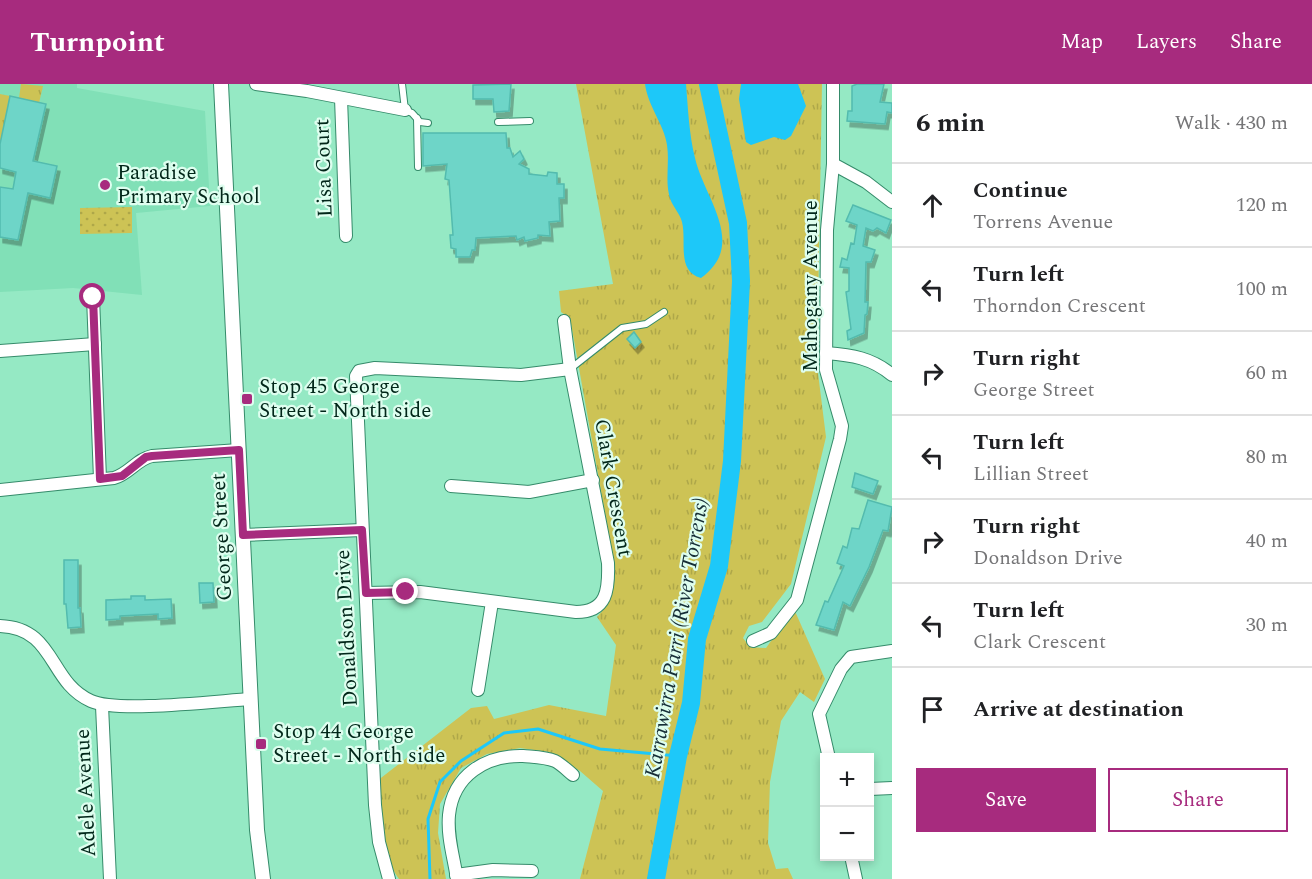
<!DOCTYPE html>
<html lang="en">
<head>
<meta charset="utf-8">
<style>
	body { margin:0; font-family:Spectral,serif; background:#f2f2f2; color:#202124 }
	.controls { position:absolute; right:18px; bottom:18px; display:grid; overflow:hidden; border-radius:0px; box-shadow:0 3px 9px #0003 }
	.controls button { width:54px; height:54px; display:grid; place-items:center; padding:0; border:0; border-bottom:2px solid #e0e0e0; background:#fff; color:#202124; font:30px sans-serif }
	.stop { position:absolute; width:18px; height:18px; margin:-14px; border:4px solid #a72b7e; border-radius:50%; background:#fff }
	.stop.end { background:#a72b7e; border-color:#fff; box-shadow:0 2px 6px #0008 }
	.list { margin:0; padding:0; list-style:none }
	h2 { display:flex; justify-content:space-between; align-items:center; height:78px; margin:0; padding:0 24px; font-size:26px }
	h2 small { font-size:20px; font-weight:400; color:#757577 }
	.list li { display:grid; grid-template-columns:39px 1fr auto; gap:18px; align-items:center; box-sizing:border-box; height:84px; padding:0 24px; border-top:2px solid #e0e0e0 }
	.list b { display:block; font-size:22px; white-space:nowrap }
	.list p { margin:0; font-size:20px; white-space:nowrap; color:#757577 }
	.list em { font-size:20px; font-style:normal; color:#757577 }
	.actions { display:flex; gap:12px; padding:18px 24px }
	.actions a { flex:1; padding:14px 0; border:2px solid #a72b7e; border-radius:0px; text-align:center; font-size:21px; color:#a72b7e }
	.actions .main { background:#a72b7e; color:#fff }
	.icon { flex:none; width:33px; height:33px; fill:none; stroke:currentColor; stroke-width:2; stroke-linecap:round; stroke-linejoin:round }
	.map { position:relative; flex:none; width:892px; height:795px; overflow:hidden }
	header { display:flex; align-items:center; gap:36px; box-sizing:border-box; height:84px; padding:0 30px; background:#a72b7e; color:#fff }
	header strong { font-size:28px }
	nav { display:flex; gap:33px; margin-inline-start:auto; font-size:21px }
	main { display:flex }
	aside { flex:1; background:#fff }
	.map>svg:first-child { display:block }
	.built { fill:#81e0b7 }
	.grass { fill:url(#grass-tufts) }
	.garden { fill:url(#garden-dots) }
	.water { fill:#1dc8f9 }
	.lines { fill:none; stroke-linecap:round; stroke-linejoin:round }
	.stream { stroke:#1dc8f9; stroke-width:3 }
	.river { stroke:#1dc8f9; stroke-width:18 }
	.building { fill:#6ed5c8; stroke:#53bbae; stroke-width:1.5; filter:url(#shadow) }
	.service-casing { stroke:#358b6a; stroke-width:8 }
	.minor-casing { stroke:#358b6a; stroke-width:14 }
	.tertiary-casing { stroke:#358b6a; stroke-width:16 }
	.service { stroke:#fff; stroke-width:6 }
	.minor { stroke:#fff; stroke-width:12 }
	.tertiary { stroke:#fff; stroke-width:14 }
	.route { stroke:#a72b7e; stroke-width:8 }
	.poi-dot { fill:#a72b7e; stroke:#defeef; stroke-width:2 }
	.labels { text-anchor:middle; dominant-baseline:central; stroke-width:4.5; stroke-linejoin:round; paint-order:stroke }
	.street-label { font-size:21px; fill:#012619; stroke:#defeef }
	.poi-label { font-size:21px; fill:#012619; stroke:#defeef; text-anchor:start }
	.water-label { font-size:22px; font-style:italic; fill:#152d36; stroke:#defeef }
</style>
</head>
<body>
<header>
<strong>Turnpoint</strong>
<nav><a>Map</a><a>Layers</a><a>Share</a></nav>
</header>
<main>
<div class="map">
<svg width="892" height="795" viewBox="0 0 892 795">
	<defs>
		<pattern id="grass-tufts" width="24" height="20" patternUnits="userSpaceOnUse" patternTransform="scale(1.5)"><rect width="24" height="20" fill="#cdc355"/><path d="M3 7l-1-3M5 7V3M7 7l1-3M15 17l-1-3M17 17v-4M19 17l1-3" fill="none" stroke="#aea749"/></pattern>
		<pattern id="garden-dots" width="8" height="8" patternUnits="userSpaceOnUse" patternTransform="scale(1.5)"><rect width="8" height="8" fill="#cdc355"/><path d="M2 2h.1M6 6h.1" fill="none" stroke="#aea749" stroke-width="1.8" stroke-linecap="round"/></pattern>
		<filter id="shadow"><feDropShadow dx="3" dy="5.5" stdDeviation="0" flood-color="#0004"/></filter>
	</defs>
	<rect width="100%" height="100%" fill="#95e9c4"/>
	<path class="built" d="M0,0H77V4L205,27L210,122L136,129L142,211L73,204L0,208Z"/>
	<g class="grass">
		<path d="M21,0L43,2L39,19L19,14Z"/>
		<path d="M576,0H822L817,281L826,353L791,500L762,538L749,542L743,554L750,563L766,564L794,525L825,595L814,618L800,608L781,637L770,698L768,759L776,785L788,784L793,795H580L603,707L580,687L549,668L520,664L487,670L461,684L440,720L438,749L446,795H399C380,769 381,728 377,697L471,624L487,622L494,635L549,621L606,632L616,561L597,533C615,515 614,498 613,474L570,234L561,228L559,207L613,200Z"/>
		<path d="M0,10L10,12L0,60Z"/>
	</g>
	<path class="garden" d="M132,123V149L80,150V124Z"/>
	<g class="water">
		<path d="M645,0H686C688,24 689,50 695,74C704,114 748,160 701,194C676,187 687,158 682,138C680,130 674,124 671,117C664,99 670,80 667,61C664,40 648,23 645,0Z"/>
		<path d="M741,0H798L806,22L791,52L785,56L774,53L751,61L746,58L739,15Z"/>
	</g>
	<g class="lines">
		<path class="stream" d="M430,795L428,735L440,698L461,677L504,649L538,645L600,665L678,672"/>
		<path class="river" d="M656,795L678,672L691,619L697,555L719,482L732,377L741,197L738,139L708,0"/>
	</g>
	<g class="building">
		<path d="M511,0L509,27L494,28L493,15H473V1Z"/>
		<path d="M857,0H884L880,18L892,19V29L887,28L885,40L847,37L848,27H852V2Z"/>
		<path d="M10,12L46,20L33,77L57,82L50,114L28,109L18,156L0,153V103L13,105L16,88L0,84V60Z"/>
		<path d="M423,49H506L507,64H510L513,73L520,67L524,75L519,80L529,85V90L547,92L548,88L557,89V100H564V114H559L560,137L549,138L550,152L538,151V154L525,157L524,153L517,156L516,152L476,154L475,166H472L470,173H456V165L451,164L450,151H453L449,96L445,95L447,80L423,82Z"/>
		<path d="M853,121L891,136L886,149L877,144L873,147L866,144L863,162L875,166L871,178H866L865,218H868L867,230L865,231L864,249L848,256L847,247L851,245L846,208L849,207V184L840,183L842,174L847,176L851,159L854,160L857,141L846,137Z"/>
		<path d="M634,248L641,258L635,264L627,255Z"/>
		<path d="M855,389L878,397L873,410L852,403Z"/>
		<path d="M868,416L892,423L888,447L883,446L869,483L850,522L843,518L834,546L816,541L825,517L828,518L844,482L837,479L843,462L847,464L852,444L859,445Z"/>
		<path d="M64,476H78V524H80L81,543L68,544L66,520H64Z"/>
		<path d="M199,499H213L214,518L200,519Z"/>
		<path d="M131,512H145V516L171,515L172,534L158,535V530L120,532V535L106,536V516L131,515Z"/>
	</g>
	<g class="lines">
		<g class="service-casing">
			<g id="service">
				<path d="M402,0L405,26L412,29L420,38L428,39"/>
				<path d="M417,34L418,83"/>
				<path d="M498,38L530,37"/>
				<path d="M570,285L622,244L646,240L664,228"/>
			</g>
		</g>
		<g class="minor-casing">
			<g id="minor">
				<path d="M256,0L307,7L405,26"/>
				<path d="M341,14L346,152"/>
				<path d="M833,80L866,98L892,118"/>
				<path d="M93,213L100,395"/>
				<path d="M0,267L95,260"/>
				<path d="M826,269C852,271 872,274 892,291"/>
				<path d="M451,402L529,408L593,396"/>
				<path d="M0,406L114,394C129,390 137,375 152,372L239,366"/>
				<path d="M243,451L362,446"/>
				<path d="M366,509L420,508L576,528C607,528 609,506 608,479L570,285L564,237"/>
				<path d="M0,542C56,544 48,598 91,617C117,629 217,617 251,615"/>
				<path d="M753,557L771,549L797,516L840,355L842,342L826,286L827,146L833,80V0"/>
				<path d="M478,606L492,518"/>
				<path d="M102,622L110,795"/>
				<path d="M829,674L819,630L841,585L851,573L892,567"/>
				<path d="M870,705L892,704"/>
				<path d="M851,772L856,795"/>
				<path d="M456,791L493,786L532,787"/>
				<path d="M389,795L379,758L375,721L356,292L359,287L375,284L521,291L570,285"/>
				<path d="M457,795C454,774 447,753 449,731C453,691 486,671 523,672C533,673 545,673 555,677C561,680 567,686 573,691"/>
			</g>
		</g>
		<g class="tertiary-casing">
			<path id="tertiary" d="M221,0L257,746L263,795"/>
		</g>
		<use href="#service" class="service"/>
		<use href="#minor" class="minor"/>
		<use href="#tertiary" class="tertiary"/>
	</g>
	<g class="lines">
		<path class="route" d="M93,213L100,395L122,392L146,373L152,372L239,366L243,451L362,446L366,509L406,508"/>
	</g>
	<g class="poi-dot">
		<circle cx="105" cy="101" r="6"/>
		<rect x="241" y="309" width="12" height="12" rx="3"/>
		<rect x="255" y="654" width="12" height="12" rx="3"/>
	</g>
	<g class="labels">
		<g class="street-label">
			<text transform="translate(324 84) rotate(-92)">Lisa Court</text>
			<text transform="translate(811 202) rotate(-90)">Mahogany Avenue</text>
			<text transform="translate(613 404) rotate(80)">Clark Crescent</text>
			<text transform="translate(222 453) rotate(-93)">George Street</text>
			<text transform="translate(347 544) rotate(-93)">Donaldson Drive</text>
			<text transform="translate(86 709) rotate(-93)">Adele Avenue</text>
		</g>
		<g class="poi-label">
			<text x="117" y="89">Paradise<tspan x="117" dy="24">Primary School</tspan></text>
			<text x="259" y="303">Stop 45 George<tspan x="259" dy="24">Street - North side</tspan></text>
			<text x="273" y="648">Stop 44 George<tspan x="273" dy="24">Street - North side</tspan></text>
		</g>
		<g class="water-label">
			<text transform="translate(677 554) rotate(-80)">Karrawirra Parri (River Torrens)</text>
		</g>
	</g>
</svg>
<div class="controls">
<button>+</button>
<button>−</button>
</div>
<div class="stop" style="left:93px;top:213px"></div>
<div class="stop end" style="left:406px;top:508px"></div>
</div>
<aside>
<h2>6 min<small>Walk · 430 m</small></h2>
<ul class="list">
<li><svg class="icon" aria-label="ahead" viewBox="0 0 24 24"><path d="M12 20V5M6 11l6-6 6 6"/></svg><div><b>Continue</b><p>Torrens Avenue</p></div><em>120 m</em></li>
<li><svg class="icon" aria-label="left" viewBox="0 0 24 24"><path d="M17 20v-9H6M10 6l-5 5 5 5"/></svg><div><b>Turn left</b><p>Thorndon Crescent</p></div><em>100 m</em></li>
<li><svg class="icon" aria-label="right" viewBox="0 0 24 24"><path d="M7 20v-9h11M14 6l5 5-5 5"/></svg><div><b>Turn right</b><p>George Street</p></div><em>60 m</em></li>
<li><svg class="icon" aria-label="left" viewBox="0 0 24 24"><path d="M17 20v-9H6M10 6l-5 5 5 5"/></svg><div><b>Turn left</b><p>Lillian Street</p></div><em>80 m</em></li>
<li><svg class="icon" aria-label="right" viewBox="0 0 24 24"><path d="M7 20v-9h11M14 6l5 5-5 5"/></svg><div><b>Turn right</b><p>Donaldson Drive</p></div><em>40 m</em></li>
<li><svg class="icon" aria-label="left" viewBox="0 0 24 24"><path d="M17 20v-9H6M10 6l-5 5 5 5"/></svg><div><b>Turn left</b><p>Clark Crescent</p></div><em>30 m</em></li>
<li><svg class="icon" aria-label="arrive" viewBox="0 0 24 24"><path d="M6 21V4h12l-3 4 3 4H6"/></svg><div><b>Arrive at destination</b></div></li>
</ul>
<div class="actions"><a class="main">Save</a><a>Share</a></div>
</aside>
</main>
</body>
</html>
